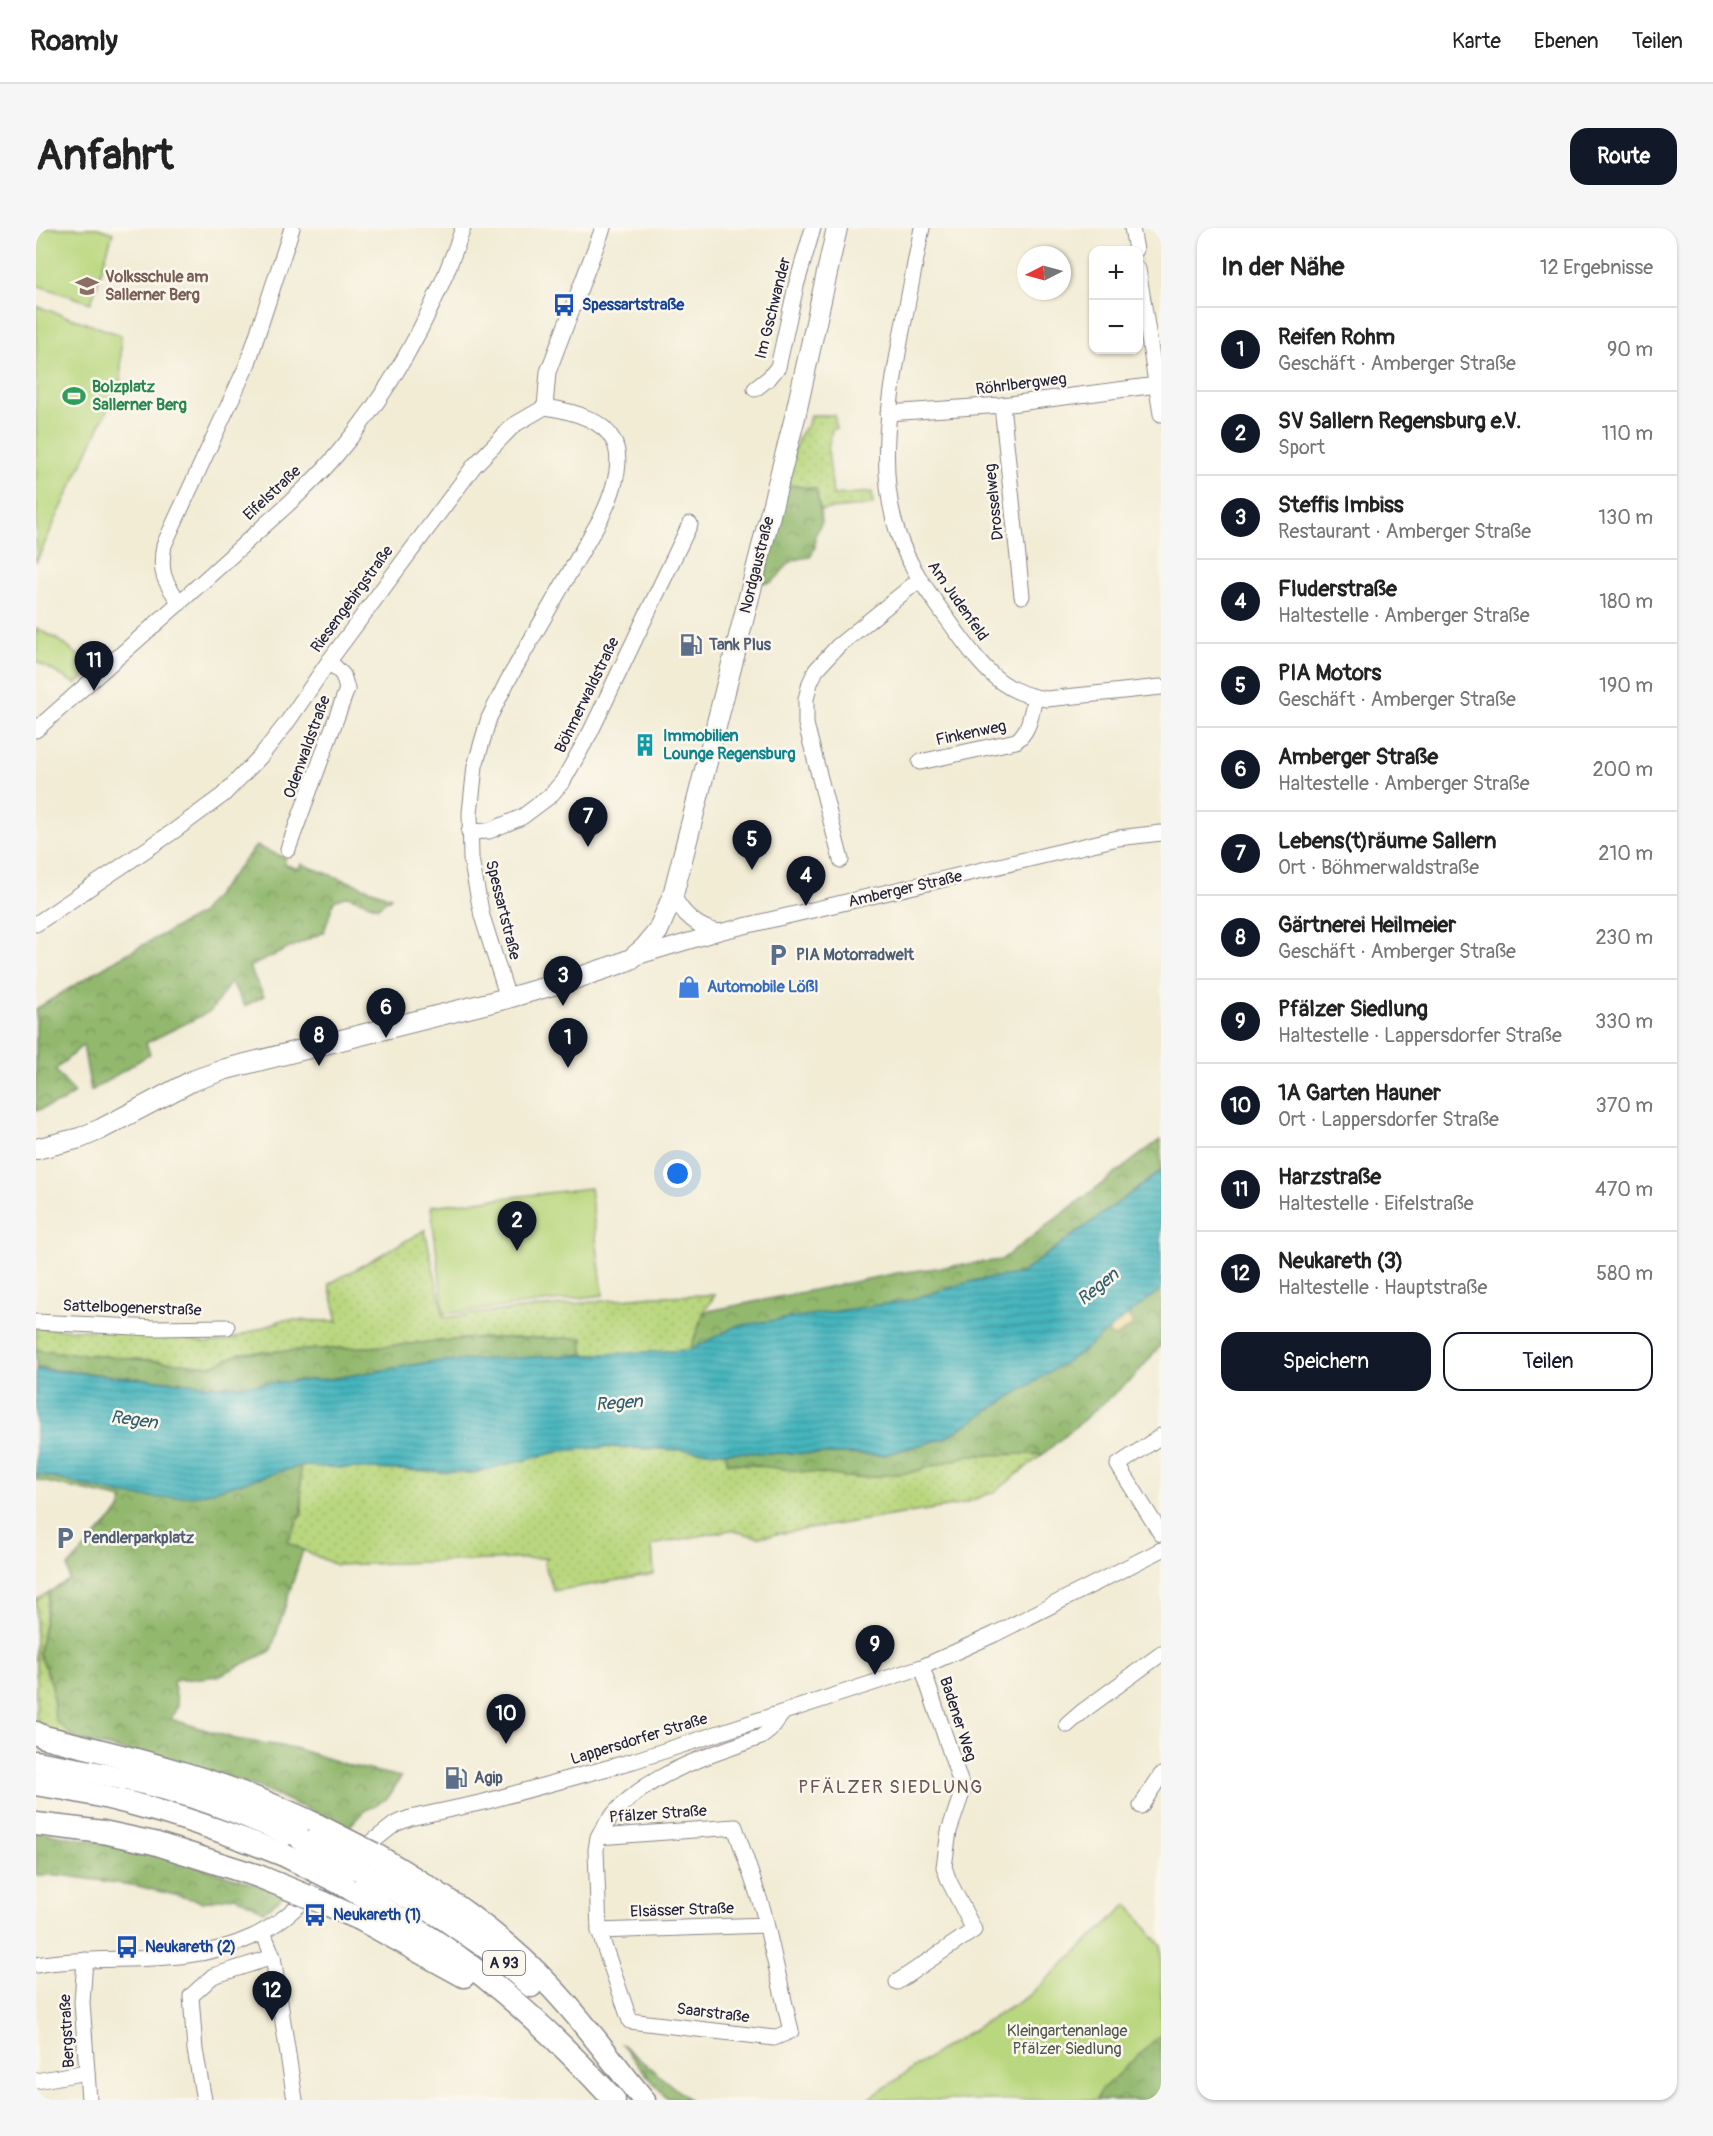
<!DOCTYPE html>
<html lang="de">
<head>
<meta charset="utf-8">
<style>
	body { margin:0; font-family:Pangolin,sans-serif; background:#f6f6f6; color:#222 }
	.controls { position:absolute; right:18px; top:18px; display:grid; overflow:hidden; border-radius:12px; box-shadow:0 2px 4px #0004 }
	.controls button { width:54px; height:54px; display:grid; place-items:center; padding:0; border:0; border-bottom:2px solid #e0e0e0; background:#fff; color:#222; font:30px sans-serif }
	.compass { position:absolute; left:981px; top:18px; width:54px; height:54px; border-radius:50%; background:#fff; box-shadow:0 2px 4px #0004; rotate:264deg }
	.you { position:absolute; left:642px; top:946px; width:21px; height:21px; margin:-15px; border:4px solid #fff; border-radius:50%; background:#1a73e8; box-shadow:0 0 0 9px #1a73e833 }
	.badge { display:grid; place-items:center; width:39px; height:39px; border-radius:50%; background:#111827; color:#fff; font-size:20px; font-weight:700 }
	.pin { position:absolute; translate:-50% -50px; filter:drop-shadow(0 2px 3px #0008) }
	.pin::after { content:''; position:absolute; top:32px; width:21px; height:18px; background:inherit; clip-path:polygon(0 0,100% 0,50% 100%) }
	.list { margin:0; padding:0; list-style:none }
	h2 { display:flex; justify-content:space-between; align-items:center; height:78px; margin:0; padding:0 24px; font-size:26px }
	h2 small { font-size:20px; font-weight:400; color:#767676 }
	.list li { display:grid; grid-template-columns:39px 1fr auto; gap:18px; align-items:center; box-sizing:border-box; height:84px; padding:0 24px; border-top:2px solid #e0e0e0 }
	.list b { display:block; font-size:22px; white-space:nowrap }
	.list p { margin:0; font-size:20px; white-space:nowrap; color:#767676 }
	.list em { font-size:20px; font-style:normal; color:#767676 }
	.actions { display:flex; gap:12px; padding:18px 24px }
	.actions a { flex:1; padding:14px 0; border:2px solid #111827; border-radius:18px; text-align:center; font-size:21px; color:#111827 }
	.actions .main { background:#111827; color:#fff }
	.map { position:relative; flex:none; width:1125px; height:1872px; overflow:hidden; border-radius:18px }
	header { display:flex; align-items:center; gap:36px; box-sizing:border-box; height:84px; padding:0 30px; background:#fff; border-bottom:2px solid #e0e0e0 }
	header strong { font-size:28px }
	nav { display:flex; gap:33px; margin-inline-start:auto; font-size:21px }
	.intro { display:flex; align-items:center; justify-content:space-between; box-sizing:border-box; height:144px; padding:0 36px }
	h1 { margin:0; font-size:42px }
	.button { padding:15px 27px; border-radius:18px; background:#111827; color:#fff; font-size:21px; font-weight:700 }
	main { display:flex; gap:36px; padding:0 36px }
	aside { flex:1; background:#fff; border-radius:18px; box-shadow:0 2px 4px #0004 }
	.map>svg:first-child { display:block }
	.grass { fill:url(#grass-dots); stroke:#6e7c5c; stroke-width:1.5 }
	.forest { fill:url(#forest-crowns); stroke:#5a6d54; stroke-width:1.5 }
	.sand { fill:url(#sand-dots); stroke:#887e6c; stroke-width:1.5 }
	.green { fill:#b9d77e; stroke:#6e7c5c; stroke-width:1.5 }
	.water { fill:url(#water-rules); stroke:#346c7c; stroke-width:1.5 }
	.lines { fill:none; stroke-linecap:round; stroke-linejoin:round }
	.minor-casing { stroke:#8a8788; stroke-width:17 }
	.major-casing { stroke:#8a8788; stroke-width:22 }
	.highway-casing { stroke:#8a8788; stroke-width:25 }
	.minor { stroke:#fff; stroke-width:15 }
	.major { stroke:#fff; stroke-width:20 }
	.highway { stroke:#fff; stroke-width:22 }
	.highway-bridge-casing { stroke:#8a8788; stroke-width:25; stroke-linecap:butt }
	.highway-bridge { stroke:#fff; stroke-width:22 }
	.labels { text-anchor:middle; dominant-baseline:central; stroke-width:5; stroke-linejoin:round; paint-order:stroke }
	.shield { fill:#fbf7ec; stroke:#636270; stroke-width:1.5 }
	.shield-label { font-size:15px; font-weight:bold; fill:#22223b }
	.education-label { font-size:16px; font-weight:bold; fill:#785e54; stroke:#fbf7ec; text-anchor:start }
	.transit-label { font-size:16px; font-weight:bold; fill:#164399; stroke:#fbf7ec; text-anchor:start }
	.street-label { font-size:16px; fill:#22223b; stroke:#fbf7ec }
	.leisure-label { font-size:16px; font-weight:bold; fill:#27864d; stroke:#fbf7ec; text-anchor:start }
	.service-label { font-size:16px; font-weight:bold; fill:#4e5e75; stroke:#fbf7ec; text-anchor:start }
	.culture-label { font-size:16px; font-weight:bold; fill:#0d838f; stroke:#fbf7ec; text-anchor:start }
	.shop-label { font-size:16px; font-weight:bold; fill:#366cbe; stroke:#fbf7ec; text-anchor:start }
	.park-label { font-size:16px; fill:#4f584f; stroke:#fbf7ec }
	.water-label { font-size:18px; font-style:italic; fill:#305d6f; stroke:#fbf7ec }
	.neighbourhood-label { font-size:18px; letter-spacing:1.5px; fill:#685356; stroke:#fbf7ec }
</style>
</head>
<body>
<header>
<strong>Roamly</strong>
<nav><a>Karte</a><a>Ebenen</a><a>Teilen</a></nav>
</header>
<div class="intro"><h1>Anfahrt</h1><a class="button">Route</a></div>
<main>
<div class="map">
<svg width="1125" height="1872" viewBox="0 0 1125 1872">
	<defs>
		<pattern id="grass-dots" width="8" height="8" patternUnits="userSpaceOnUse" patternTransform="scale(1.5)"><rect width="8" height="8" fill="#b9d77e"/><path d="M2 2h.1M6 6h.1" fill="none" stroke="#9fb86e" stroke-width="1.8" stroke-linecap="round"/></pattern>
		<pattern id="forest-crowns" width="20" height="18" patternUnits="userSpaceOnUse" patternTransform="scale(1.5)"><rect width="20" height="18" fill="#92b86d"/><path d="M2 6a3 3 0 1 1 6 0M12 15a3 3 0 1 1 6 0" fill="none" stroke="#77955b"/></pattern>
		<pattern id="sand-dots" width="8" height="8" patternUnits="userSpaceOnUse" patternTransform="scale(1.5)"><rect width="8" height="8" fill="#eeda9e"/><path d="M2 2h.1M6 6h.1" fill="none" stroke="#ccbb89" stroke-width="1.8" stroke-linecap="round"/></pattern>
		<pattern id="water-rules" width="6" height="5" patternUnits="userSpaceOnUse" patternTransform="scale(1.5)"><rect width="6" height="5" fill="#45b5bd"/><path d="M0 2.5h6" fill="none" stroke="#39939b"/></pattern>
	</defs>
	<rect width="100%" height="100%" fill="#fbf7ec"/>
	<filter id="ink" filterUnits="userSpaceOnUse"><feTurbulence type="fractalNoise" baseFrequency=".0167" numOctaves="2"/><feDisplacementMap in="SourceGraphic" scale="12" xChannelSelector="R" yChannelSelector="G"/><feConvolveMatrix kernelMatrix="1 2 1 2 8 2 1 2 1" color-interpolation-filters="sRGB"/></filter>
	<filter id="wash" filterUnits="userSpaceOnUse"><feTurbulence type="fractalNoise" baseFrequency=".008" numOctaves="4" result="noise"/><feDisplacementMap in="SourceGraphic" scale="24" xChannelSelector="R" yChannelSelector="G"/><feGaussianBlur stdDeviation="1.35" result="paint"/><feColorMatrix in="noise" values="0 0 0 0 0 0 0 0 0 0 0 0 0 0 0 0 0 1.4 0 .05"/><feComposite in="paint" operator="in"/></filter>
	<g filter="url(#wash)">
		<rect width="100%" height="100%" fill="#f2ecd5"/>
		<g class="grass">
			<path d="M774,187H799L800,201H796L792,221L797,267L836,264L837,277L784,282L780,261L752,257C756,239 757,208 772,197Z"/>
			<path d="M389,1002L408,1090L434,1086L617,1068L679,1067L668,1084L654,1122L547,1127L546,1110H438L352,1118L205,1125L176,1138L0,1122V1100L132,1106L169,1115L191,1113L246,1092L302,1093L293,1056Z"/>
			<path d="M572,1219L690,1224L692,1235L873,1245L934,1227L1007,1226L960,1263L923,1277L722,1309L694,1302L616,1317L618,1346L518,1363L508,1335L511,1330L300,1337L251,1315L266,1284L264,1238L436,1245L525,1223Z"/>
			<path d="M13,1364L3,1425L16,1457L19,1492L41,1512L0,1499V1372Z"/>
		</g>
		<g class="forest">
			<path d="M752,257L780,261L786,294L779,308V319L774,329C768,330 759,331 754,335C743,343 743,355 727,355Z"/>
			<path d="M220,618L250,630L248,636L262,641L265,636L355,669L342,679L312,668L298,673L288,704L213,739L228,768L209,778L195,754L175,783L110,815L114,826L55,863L47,817L19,842L38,865L28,873L0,883V781L76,734L164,686Z"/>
			<path d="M1125,911V943L984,1046L941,1052L869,1073L654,1122L668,1084L861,1045L965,1032Z"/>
			<path d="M1125,1061V1117L1098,1149L1007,1226L934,1227L873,1245L819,1250L691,1234L690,1224L848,1227L909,1210L1044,1125Z"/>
			<path d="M438,1110H547V1127L395,1134L294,1151L184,1158L0,1140V1122L176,1138L205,1125L352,1118Z"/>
			<path d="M264,1238L266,1284L251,1314L267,1322L235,1423L182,1448L137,1453L142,1477L135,1491L199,1511L258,1520L315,1538L365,1549L352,1570L328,1583L312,1600L227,1561L167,1541L41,1512L19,1492L16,1457L3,1425L13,1364L33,1352L32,1339L84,1282L87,1271L0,1252V1246L88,1267H163Z"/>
			<path d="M0,1603L108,1622L248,1665L243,1672L228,1683L199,1668L167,1674L102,1658L24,1647H0Z"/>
			<path d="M1125,1806V1872H1061L1064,1863Z"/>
			<path d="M585,1816L653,1872H632Z"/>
		</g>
		<path class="sand" d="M1092,1087L1098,1096L1081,1108L1078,1109L1073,1106L1072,1098Z"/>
		<g class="green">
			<path d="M0,0H62L77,5L55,75L0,57Z"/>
			<path d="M0,78L85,107V152L0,334Z"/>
			<path d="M0,400L24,413L58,440L40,456L0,433Z"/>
			<path d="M554,960L567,1067L408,1086L395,978Z"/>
			<path d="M1092,1676L1125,1718V1806L1064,1863L1061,1872H831L904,1822L993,1768Z"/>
		</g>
		<path class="water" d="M1125,943V1061L1044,1125L909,1210L848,1227L690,1224L572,1219L525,1223L436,1245L264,1238L163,1267L125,1270L88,1267L0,1246V1141L184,1158L294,1151L395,1134L654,1122L700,1098L869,1073L941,1052L984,1046Z"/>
	</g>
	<g filter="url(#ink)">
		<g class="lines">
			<g class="minor-casing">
				<g id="minor">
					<path d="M886,0C879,34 873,69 866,103C854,169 840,240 862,306C874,342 898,372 920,403C945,437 965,466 1011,471L1125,459"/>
					<path d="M1096,0L1100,22"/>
					<path d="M1102,41L1125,186"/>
					<path d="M719,161L733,150L742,139L760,58L777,0"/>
					<path d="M966,177L986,368"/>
					<path d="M509,179L512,144L567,0"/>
					<path d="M852,185L966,177L1121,157"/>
					<path d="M144,375C128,353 123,345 128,317L212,135L256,0"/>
					<path d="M0,502C69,440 139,380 207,317C239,287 274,259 302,225C358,159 399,82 427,0"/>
					<path d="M884,534L980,513C994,503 995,486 999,469"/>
					<path d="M433,604L453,603L486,589L514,568L527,553L555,503L654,296"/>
					<path d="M252,621L311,461L307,447L293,433"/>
					<path d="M805,632L770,496V471L774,455L780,442L802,418L883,352"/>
					<path d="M637,667C646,686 662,700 683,704"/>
					<path d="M0,696L138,603L187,567L224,529L250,496L293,433L438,238L478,197L509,179"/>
					<path d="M600,729L683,704L1082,610L1125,605"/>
					<path d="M472,770L446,688L435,631L434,585L439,538L453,490L471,454L566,288C598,220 583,190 509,179"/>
					<path d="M0,1094L118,1100L191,1099"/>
					<path d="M1125,1208L1082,1237L1125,1306"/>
					<path d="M1031,1497L1047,1483L1125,1426"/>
					<path d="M1105,1578L1125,1547"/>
					<path d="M562,1609L560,1622L563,1703L594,1793L738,1810L755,1803L727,1682L699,1599L562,1609C593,1550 667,1530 725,1509L734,1502L746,1486"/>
					<path d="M322,1625L359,1596L374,1590L448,1574L597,1533L886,1439L959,1406L1125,1322"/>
					<path d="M563,1703L730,1697"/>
					<path d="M227,1704L237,1729L259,1872"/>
					<path d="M49,1732L46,1774L53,1872"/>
					<path d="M0,1737C72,1725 148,1741 216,1709C248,1695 273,1667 299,1645"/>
					<path d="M861,1754L938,1702L913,1653L908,1639L913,1603L927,1562L886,1439"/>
					<path d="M0,1853L51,1844"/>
					<path d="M168,1872L159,1822L155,1768L177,1748L237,1729"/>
				</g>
			</g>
			<g class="major-casing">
				<path id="major" d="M0,921L44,910L65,901L156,853L190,841L472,770L535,752L583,736L595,731L609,719L622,703L637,667L759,189L801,0"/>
			</g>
			<g class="highway-casing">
				<g id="highway">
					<path d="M0,1505L8,1509C102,1531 196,1555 283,1598"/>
					<path d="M0,1534C41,1541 82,1548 123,1559C172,1572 220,1591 266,1612"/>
					<path d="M0,1556C86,1568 167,1595 248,1627"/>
					<path d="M0,1596L67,1604L118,1615L222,1648"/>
					<path d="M338,1626C402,1663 463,1704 514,1758C548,1793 576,1834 608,1872"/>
					<path d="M324,1642L407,1690L455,1723L495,1758"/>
					<path d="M308,1657C340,1676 373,1696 405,1717C469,1760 526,1815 578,1872"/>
					<path d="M288,1675L326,1692L428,1748"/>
				</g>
			</g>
			<use href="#minor" class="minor"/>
			<use href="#major" class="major"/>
			<use href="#highway" class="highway"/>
			<g class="highway-bridge-casing">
				<g id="highway-bridge">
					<path d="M283,1598L338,1626"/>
					<path d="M266,1612L324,1642"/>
					<path d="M248,1627L308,1657"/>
					<path d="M222,1648L288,1675"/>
				</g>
			</g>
			<use href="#highway-bridge" class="highway-bridge"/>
		</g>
	</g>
	<defs>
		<g id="school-bare" transform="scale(1.8)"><path d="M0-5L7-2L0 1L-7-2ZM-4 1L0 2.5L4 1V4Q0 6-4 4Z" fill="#8d6e63" stroke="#fbf7ec" stroke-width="2.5" paint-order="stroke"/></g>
		<g id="bus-bare" transform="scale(1.8)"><path d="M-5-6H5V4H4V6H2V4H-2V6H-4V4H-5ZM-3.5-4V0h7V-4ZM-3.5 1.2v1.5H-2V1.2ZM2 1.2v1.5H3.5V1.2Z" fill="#1a4fb4" stroke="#fbf7ec" stroke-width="2.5" paint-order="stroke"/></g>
		<g id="stadium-bare" transform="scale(1.8)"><path d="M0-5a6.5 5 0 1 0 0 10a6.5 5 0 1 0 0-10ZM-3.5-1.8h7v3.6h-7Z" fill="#2e9e5b" stroke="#fbf7ec" stroke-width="2.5" paint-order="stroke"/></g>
		<g id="fuel-bare" transform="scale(1.8)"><path d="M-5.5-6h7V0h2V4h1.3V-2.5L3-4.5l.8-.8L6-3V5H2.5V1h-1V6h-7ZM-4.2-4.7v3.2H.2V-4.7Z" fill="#5c6f8a" stroke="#fbf7ec" stroke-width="2.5" paint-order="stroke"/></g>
		<g id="building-bare" transform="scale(1.8)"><path d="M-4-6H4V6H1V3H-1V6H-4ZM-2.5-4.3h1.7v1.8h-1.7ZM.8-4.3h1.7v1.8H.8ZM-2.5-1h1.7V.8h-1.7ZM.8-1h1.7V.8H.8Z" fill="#0f9aa8" stroke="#fbf7ec" stroke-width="2.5" paint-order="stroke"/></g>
		<g id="parking-bare" transform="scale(1.8)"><path d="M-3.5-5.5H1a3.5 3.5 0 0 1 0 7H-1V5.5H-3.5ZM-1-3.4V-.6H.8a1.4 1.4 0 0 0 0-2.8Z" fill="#5c6f8a" stroke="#fbf7ec" stroke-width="2.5" paint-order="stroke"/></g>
		<g id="shop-bare" transform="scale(1.8)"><path d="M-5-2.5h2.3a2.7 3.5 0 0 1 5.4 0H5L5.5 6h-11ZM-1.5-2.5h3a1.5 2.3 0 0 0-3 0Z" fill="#3f7fe0" stroke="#fbf7ec" stroke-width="2.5" paint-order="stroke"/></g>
	</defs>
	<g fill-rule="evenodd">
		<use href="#school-bare" x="51" y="58"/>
		<use href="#bus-bare" x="528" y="77"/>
		<use href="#stadium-bare" x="38" y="168"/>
		<use href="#fuel-bare" x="655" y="417"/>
		<use href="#building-bare" x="609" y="517"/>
		<use href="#parking-bare" x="742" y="727"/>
		<use href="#shop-bare" x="653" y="759"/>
		<use href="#parking-bare" x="29" y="1310"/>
		<use href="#fuel-bare" x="420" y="1550"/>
		<use href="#bus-bare" x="279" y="1687"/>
		<use href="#bus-bare" x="91" y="1719"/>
	</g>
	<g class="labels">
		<rect class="shield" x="447" y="1723" width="42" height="24" rx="4.5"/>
		<g class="shield-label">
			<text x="468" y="1735">A 93</text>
		</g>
		<g class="education-label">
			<text x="69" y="49">Volksschule am<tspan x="69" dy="18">Sallerner Berg</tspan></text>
		</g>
		<g class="transit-label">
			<text x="546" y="77">Spessartstraße</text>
			<text x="297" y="1687">Neukareth (1)</text>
			<text x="109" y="1719">Neukareth (2)</text>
		</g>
		<g class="street-label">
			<text transform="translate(737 80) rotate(-76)">Im Gschwander</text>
			<text transform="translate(985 156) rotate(-7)">Röhrlbergweg</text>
			<text transform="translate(236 265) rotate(-43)">Eifelstraße</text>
			<text transform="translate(958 274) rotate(-96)">Drosselweg</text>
			<text transform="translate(721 337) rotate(-76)">Nordgaustraße</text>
			<text transform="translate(316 371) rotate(-54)">Riesengebirgstraße</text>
			<text transform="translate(922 373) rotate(55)">Am Judenfeld</text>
			<text transform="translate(551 467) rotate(-64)">Böhmerwaldstraße</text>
			<text transform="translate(935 505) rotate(-12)">Finkenweg</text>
			<text transform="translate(271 519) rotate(-70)">Odenwaldstraße</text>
			<text transform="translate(869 661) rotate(-13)">Amberger Straße</text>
			<text transform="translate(467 682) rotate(76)">Spessartstraße</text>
			<text transform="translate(96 1080) rotate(2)">Sattelbogenerstraße</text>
			<text transform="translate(922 1491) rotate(72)">Badener Weg</text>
			<text transform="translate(603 1511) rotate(-17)">Lappersdorfer Straße</text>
			<text transform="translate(622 1586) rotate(-4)">Pfälzer Straße</text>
			<text transform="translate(646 1682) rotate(-2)">Elsässer Straße</text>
			<text transform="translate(677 1785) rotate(7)">Saarstraße</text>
			<text transform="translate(31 1803) rotate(-93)">Bergstraße</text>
		</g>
		<g class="leisure-label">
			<text x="56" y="159">Bolzplatz<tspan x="56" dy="18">Sallerner Berg</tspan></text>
		</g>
		<g class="service-label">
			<text x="673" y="417">Tank Plus</text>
			<text x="760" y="727">PIA Motorradwelt</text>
			<text x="47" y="1310">Pendlerparkplatz</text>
			<text x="438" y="1550">Agip</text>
		</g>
		<g class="culture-label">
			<text x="627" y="508">Immobilien<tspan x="627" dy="18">Lounge Regensburg</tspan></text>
		</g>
		<g class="shop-label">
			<text x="671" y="759">Automobile Lößl</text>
		</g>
		<g class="park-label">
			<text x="1031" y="1803">Kleingartenanlage<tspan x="1031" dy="18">Pfälzer Siedlung</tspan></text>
		</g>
		<g class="water-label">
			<text transform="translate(1062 1059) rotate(-39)">Regen</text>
			<text transform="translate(583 1175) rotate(-4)">Regen</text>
			<text transform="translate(98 1192) rotate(8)">Regen</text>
		</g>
		<g class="neighbourhood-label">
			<text x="855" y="1559">PFÄLZER SIEDLUNG</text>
		</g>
	</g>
</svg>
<div class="controls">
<button>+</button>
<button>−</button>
</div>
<svg class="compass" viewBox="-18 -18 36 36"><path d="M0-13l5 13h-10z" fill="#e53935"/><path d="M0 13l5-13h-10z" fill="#767676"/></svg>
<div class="you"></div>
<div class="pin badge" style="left:532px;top:840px">1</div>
<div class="pin badge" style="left:481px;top:1023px">2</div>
<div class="pin badge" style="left:527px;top:778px">3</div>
<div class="pin badge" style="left:770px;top:678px">4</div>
<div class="pin badge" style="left:716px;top:642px">5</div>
<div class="pin badge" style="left:350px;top:810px">6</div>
<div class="pin badge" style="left:552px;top:619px">7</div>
<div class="pin badge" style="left:283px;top:838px">8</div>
<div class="pin badge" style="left:839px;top:1447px">9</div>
<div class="pin badge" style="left:470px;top:1516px">10</div>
<div class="pin badge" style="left:58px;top:463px">11</div>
<div class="pin badge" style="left:236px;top:1793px">12</div>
</div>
<aside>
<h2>In der Nähe<small>12 Ergebnisse</small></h2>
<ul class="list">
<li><span class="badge">1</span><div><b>Reifen Rohm</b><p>Geschäft · Amberger Straße</p></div><em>90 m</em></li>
<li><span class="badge">2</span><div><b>SV Sallern Regensburg e.V.</b><p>Sport</p></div><em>110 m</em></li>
<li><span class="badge">3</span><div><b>Steffis Imbiss</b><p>Restaurant · Amberger Straße</p></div><em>130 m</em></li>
<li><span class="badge">4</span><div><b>Fluderstraße</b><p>Haltestelle · Amberger Straße</p></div><em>180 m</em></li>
<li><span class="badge">5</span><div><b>PIA Motors</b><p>Geschäft · Amberger Straße</p></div><em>190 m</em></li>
<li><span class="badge">6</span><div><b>Amberger Straße</b><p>Haltestelle · Amberger Straße</p></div><em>200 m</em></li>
<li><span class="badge">7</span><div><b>Lebens(t)räume Sallern</b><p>Ort · Böhmerwaldstraße</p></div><em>210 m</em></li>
<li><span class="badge">8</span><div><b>Gärtnerei Heilmeier</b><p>Geschäft · Amberger Straße</p></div><em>230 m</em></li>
<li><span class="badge">9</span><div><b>Pfälzer Siedlung</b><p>Haltestelle · Lappersdorfer Straße</p></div><em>330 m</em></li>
<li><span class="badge">10</span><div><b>1A Garten Hauner</b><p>Ort · Lappersdorfer Straße</p></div><em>370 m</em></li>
<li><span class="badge">11</span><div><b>Harzstraße</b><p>Haltestelle · Eifelstraße</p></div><em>470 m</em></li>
<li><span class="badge">12</span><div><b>Neukareth (3)</b><p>Haltestelle · Hauptstraße</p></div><em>580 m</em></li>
</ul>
<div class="actions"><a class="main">Speichern</a><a>Teilen</a></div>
</aside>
</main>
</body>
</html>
